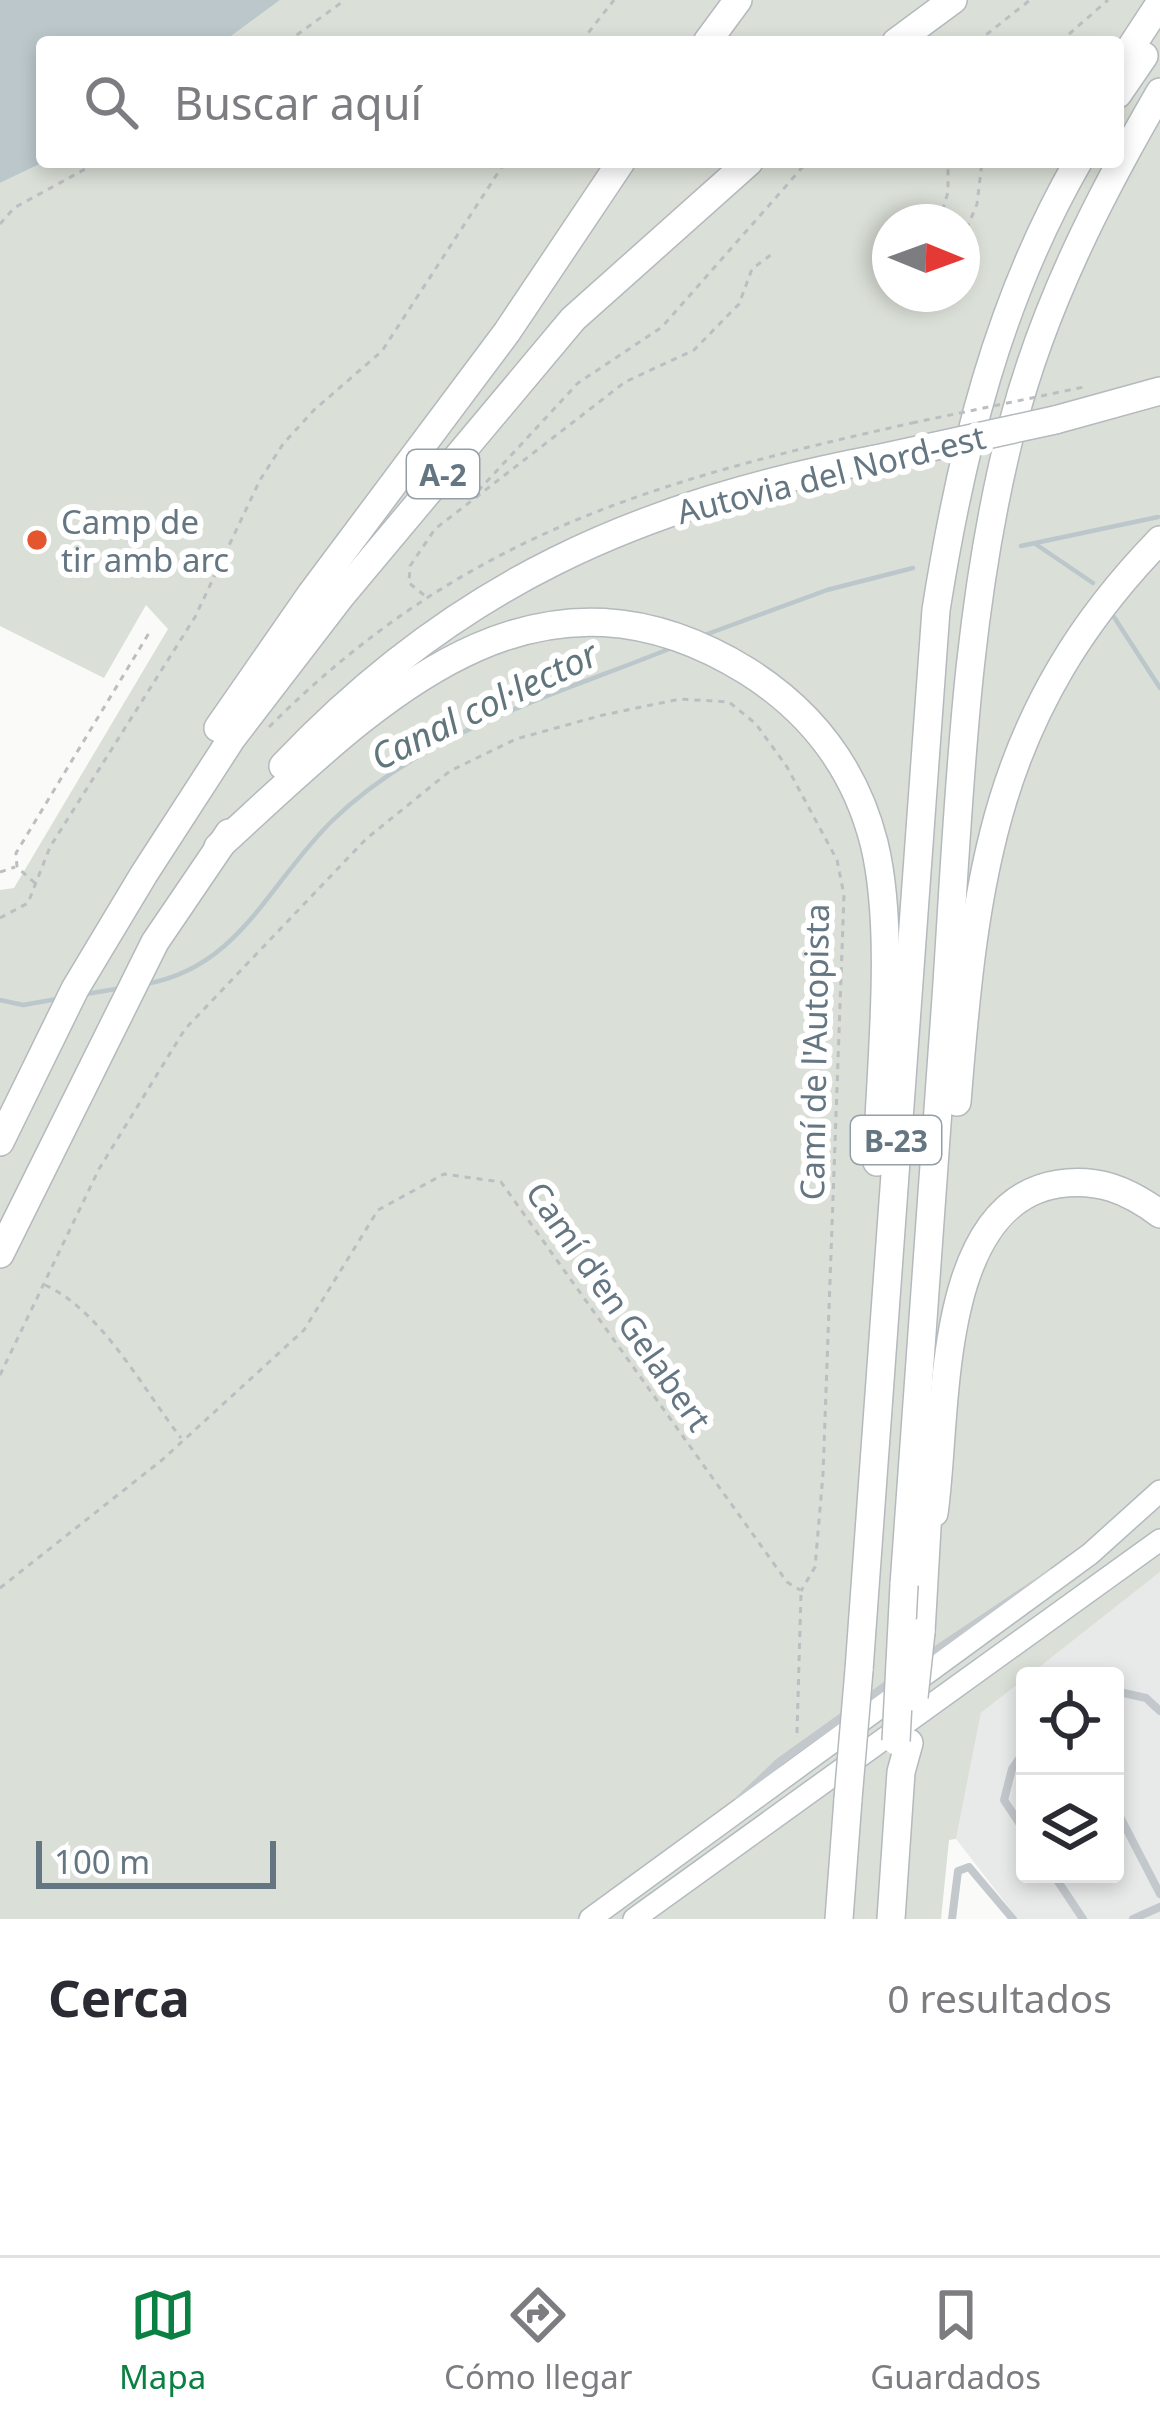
<!DOCTYPE html>
<html lang="es">
<head>
<meta charset="utf-8">
<style>
	body { margin:0; font-family:"Noto Sans",sans-serif; background:#f7f7f7; color:#2b2b33 }
	.controls { position:absolute; right:36px; bottom:36px; display:grid; overflow:hidden; border-radius:12px; box-shadow:0 6px 18px #0003 }
	.controls button { width:108px; height:108px; display:grid; place-items:center; padding:0; border:0; border-bottom:3px solid #e1e1e2; background:#fff; color:#2b2b33; font:60px sans-serif }
	.compass { position:absolute; left:872px; top:204px; width:108px; height:108px; border-radius:50%; background:#fff; box-shadow:0 6px 18px #0003; rotate:91deg }
	.scale { position:absolute; left:36px; bottom:30px; width:240px; box-sizing:border-box; padding-left:12px; border:6px solid #657683; border-top:0; font-size:33px; line-height:42px; white-space:nowrap; color:#657683; -webkit-text-stroke:9px #fff; paint-order:stroke }
	.list { margin:0; padding:0; list-style:none }
	h2 { display:flex; justify-content:space-between; align-items:center; height:156px; margin:0; padding:0 48px; font-size:51px }
	h2 small { font-size:39px; font-weight:400; color:#7c7c81 }
	.icon { flex:none; width:66px; height:66px; fill:none; stroke:currentColor; stroke-width:2; stroke-linecap:round; stroke-linejoin:round }
	.map { position:relative; flex:none; width:1160px; height:1919px; overflow:hidden }
	.search { position:absolute; background:#fff; box-shadow:0 6px 18px #0003; left:36px; right:36px; top:36px; height:132px; display:flex; align-items:center; gap:30px; box-sizing:border-box; padding:0 42px; border-radius:12px; color:#7c7c81; font-size:45px }
	.sheet { height:336px; background:#fff }
	nav { display:flex; justify-content:space-around; align-items:center; box-sizing:border-box; height:168px; border-top:3px solid #e1e1e2; background:#fff; font-size:33px; color:#7c7c81 }
	nav a { display:grid; justify-items:center; gap:6px }
	nav .on { color:#0b8043 }
	.map>svg:first-child { display:block }
	.built { fill:#e8e9e9 }
	.green { fill:#dadfd7; fill-rule:evenodd }
	.water { fill:#bbc7cb }
	.lines { fill:none; stroke-linecap:round; stroke-linejoin:round }
	.stream { stroke:#bbc7cb; stroke-width:4.5 }
	.secondary-casing { stroke:#b3babf; stroke-width:24 }
	.highway-casing { stroke:#b4b9bd; stroke-width:30 }
	.path { stroke:#bbbfc2; stroke-width:3; stroke-dasharray:6 6; stroke-linecap:butt }
	.lane { stroke:#c3c8cc; stroke-width:8 }
	.secondary { stroke:#fff; stroke-width:21 }
	.highway { stroke:#fff; stroke-width:27 }
	.highway-bridge-casing { stroke:#b4b9bd; stroke-width:30; stroke-linecap:butt }
	.path-bridge { stroke:#bbbfc2; stroke-width:3; stroke-dasharray:6 6; stroke-linecap:butt }
	.highway-bridge { stroke:#fff; stroke-width:27 }
	.poi-dot { fill:#e4572e; stroke:#fff; stroke-width:4.5 }
	.labels { text-anchor:middle; dominant-baseline:central; stroke-width:12; stroke-linejoin:round; paint-order:stroke }
	.shield { fill:#fff; stroke:#939fa8; stroke-width:3 }
	.shield-label { font-size:30px; font-weight:bold; fill:#657683 }
	.street-label { font-size:33px; fill:#657683; stroke:#fff }
	.poi-label { font-size:33px; fill:#657683; stroke:#fff; text-anchor:start }
	.water-label { font-size:36px; font-style:italic; fill:#60757c; stroke:#fff }
</style>
</head>
<body>
<div class="map">
<svg width="1160" height="1919" viewBox="0 0 1160 1919">
	<rect width="100%" height="100%" fill="#fafaf8"/>
	<path class="built" d="M1160,1572V1919H1018L956,1839L981,1713L1025,1678V1874H1115V1676H1028Z"/>
	<path class="green" d="M280,0H1160V1572L981,1713L956,1839L949,1840L941,1919H0V890L14,888L168,629L146,605L104,678L0,626V183L44,162H1118V42H223ZM890,222H962V294H890Z"/>
	<path class="water" d="M0,0H280L223,42H42L44,162L0,183Z"/>
	<g class="lines">
		<g class="stream">
			<path d="M1034,543L1093,583"/>
			<path d="M1021,546L1158,517"/>
			<path d="M1114,617L1160,688"/>
			<path d="M702,636L827,590L913,568"/>
			<path d="M145,984C240,968 269,882 333,820C425,731 558,694 674,647"/>
			<path d="M86,994L122,988"/>
			<path d="M0,1000L23,1005L57,999"/>
		</g>
		<g class="secondary-casing">
			<g id="secondary">
				<path d="M590,1919L1090,1554L1160,1491"/>
				<path d="M634,1919L1160,1540"/>
			</g>
		</g>
		<g class="highway-casing">
			<g id="highway">
				<path d="M707,42L738,0"/>
				<path d="M896,42L953,0"/>
				<path d="M1118,67L1160,3"/>
				<path d="M1118,94L1144,56"/>
				<path d="M1055,420L1160,391"/>
				<path d="M218,728L311,594L507,332L621,162"/>
				<path d="M283,766C455,584 638,504 881,458"/>
				<path d="M218,847C370,709 528,536 747,671C812,712 855,768 874,843C896,932 880,1067 877,1162"/>
				<path d="M957,1102C975,875 994,711 1160,540"/>
				<path d="M0,1142L75,989L144,874L232,738L341,596L573,319L749,162"/>
				<path d="M0,1254L155,942L229,833"/>
				<path d="M934,1513C948,1420 933,1204 1058,1184C1098,1178 1128,1190 1160,1214"/>
				<path d="M904,1585C918,1389 932,1194 946,998C959,806 964,610 1013,423C1044,305 1099,197 1160,92"/>
				<path d="M921,1632L929,1493"/>
				<path d="M859,1670L936,610C961,452 998,301 1078,162"/>
				<path d="M839,1919L848,1799"/>
				<path d="M891,1919L901,1772L909,1743"/>
			</g>
		</g>
		<g class="path">
			<path d="M287,42L345,0"/>
			<path d="M581,42L614,0"/>
			<path d="M977,42L1030,0"/>
			<path d="M1060,42L1108,0"/>
			<path d="M939,222L948,192V162"/>
			<path d="M0,224L14,208L98,162"/>
			<path d="M962,240L977,204L982,162"/>
			<path d="M918,294L926,302L940,294"/>
			<path d="M478,491L578,383L662,327L807,162"/>
			<path d="M424,595L409,583L410,566L435,529L625,382L694,350L739,304L752,269L772,254"/>
			<path d="M269,727C462,534 653,481 912,423"/>
			<path d="M0,872L15,867"/>
			<path d="M35,883L17,867L16,853L149,633"/>
			<path d="M0,918L28,903L50,847L195,617L260,480L283,444L314,410L382,351L505,162"/>
			<path d="M45,1285C102,1311 143,1389 181,1438"/>
			<path d="M0,1375L99,1169L185,1029L366,839L450,771L516,739L603,715L680,699L729,702L756,724L787,767L837,860L844,895L823,1474L815,1567L801,1591"/>
			<path d="M0,1588L162,1460L304,1330L378,1210L444,1174L501,1182L787,1582L800,1590"/>
			<path d="M797,1733L801,1593"/>
		</g>
		<g class="lane">
			<path d="M924,1658L1051,1573"/>
			<path d="M1115,1691L1146,1698L1160,1711"/>
			<path d="M866,1700L892,1681"/>
			<path d="M1025,1750L1012,1769L1004,1800L1025,1832"/>
			<path d="M739,1800L779,1762L849,1712"/>
			<path d="M1115,1807L1160,1894"/>
			<path d="M1053,1874L1083,1919"/>
			<path d="M952,1919L958,1871L969,1867L1013,1919"/>
			<path d="M1133,1919L1160,1907"/>
		</g>
		<use href="#secondary" class="secondary"/>
		<use href="#highway" class="highway"/>
		<g class="highway-bridge-casing">
			<g id="highway-bridge">
				<path d="M881,458L1055,420"/>
				<path d="M914,1697L921,1632"/>
				<path d="M896,1741L904,1585"/>
				<path d="M848,1799L859,1670"/>
			</g>
		</g>
		<path class="path-bridge" d="M912,423L1084,387"/>
		<use href="#highway-bridge" class="highway-bridge"/>
	</g>
	<circle class="poi-dot" cx="37" cy="540" r="12"/>
	<g class="labels">
		<g class="shield">
			<rect x="407" y="450" width="72" height="48" rx="9"/>
			<rect x="851" y="1116" width="90" height="48" rx="9"/>
		</g>
		<g class="shield-label">
			<text x="443" y="474">A-2</text>
			<text x="896" y="1140">B-23</text>
		</g>
		<g class="street-label">
			<text transform="translate(831 474) rotate(-14)">Autovia del Nord-est</text>
			<text transform="translate(814 1052) rotate(-89)">Camí de l'Autopista</text>
			<text transform="translate(619 1306) rotate(55)">Camí d'en Gelabert</text>
		</g>
		<g class="poi-label">
			<text x="61" y="521">Camp de<tspan x="61" dy="38">tir amb arc</tspan></text>
		</g>
		<g class="water-label">
			<text transform="translate(484 705) rotate(-26)">Canal col·lector</text>
		</g>
	</g>
</svg>
<div class="controls">
<button><svg class="icon" aria-label="locate" viewBox="0 0 24 24"><circle cx="12" cy="12" r="6"/><path d="M12 2v4M12 18v4M2 12h4M18 12h4"/></svg></button>
<button><svg class="icon" aria-label="layers" viewBox="0 0 24 24"><path d="M12 4l9 5-9 5-9-5zM3 14l9 5 9-5"/></svg></button>
</div>
<svg class="compass" viewBox="-18 -18 36 36"><path d="M0-13l5 13h-10z" fill="#e53935"/><path d="M0 13l5-13h-10z" fill="#7c7c81"/></svg>
<div class="scale">100 m</div>
<div class="search"><svg class="icon" aria-label="search" viewBox="0 0 24 24"><circle cx="10" cy="10" r="6"/><path d="M15 15l6 6"/></svg>Buscar aquí</div>
</div>
<section class="sheet">
<h2>Cerca<small>0 resultados</small></h2>
<ul class="list">
</ul>
</section>
<nav>
<a class="on"><svg class="icon" aria-label="map" viewBox="0 0 24 24"><path d="M3 6l6-2 6 2 6-2v14l-6 2-6-2-6 2zM9 4v14M15 6v14"/></svg>Mapa</a>
<a><svg class="icon" aria-label="directions" viewBox="0 0 24 24"><path d="M12 3l9 9-9 9-9-9zM9 14v-3h6M13 9l2 2-2 2"/></svg>Cómo llegar</a>
<a><svg class="icon" aria-label="saved" viewBox="0 0 24 24"><path d="M7 4h10v16l-5-4-5 4z"/></svg>Guardados</a>
</nav>
</body>
</html>
